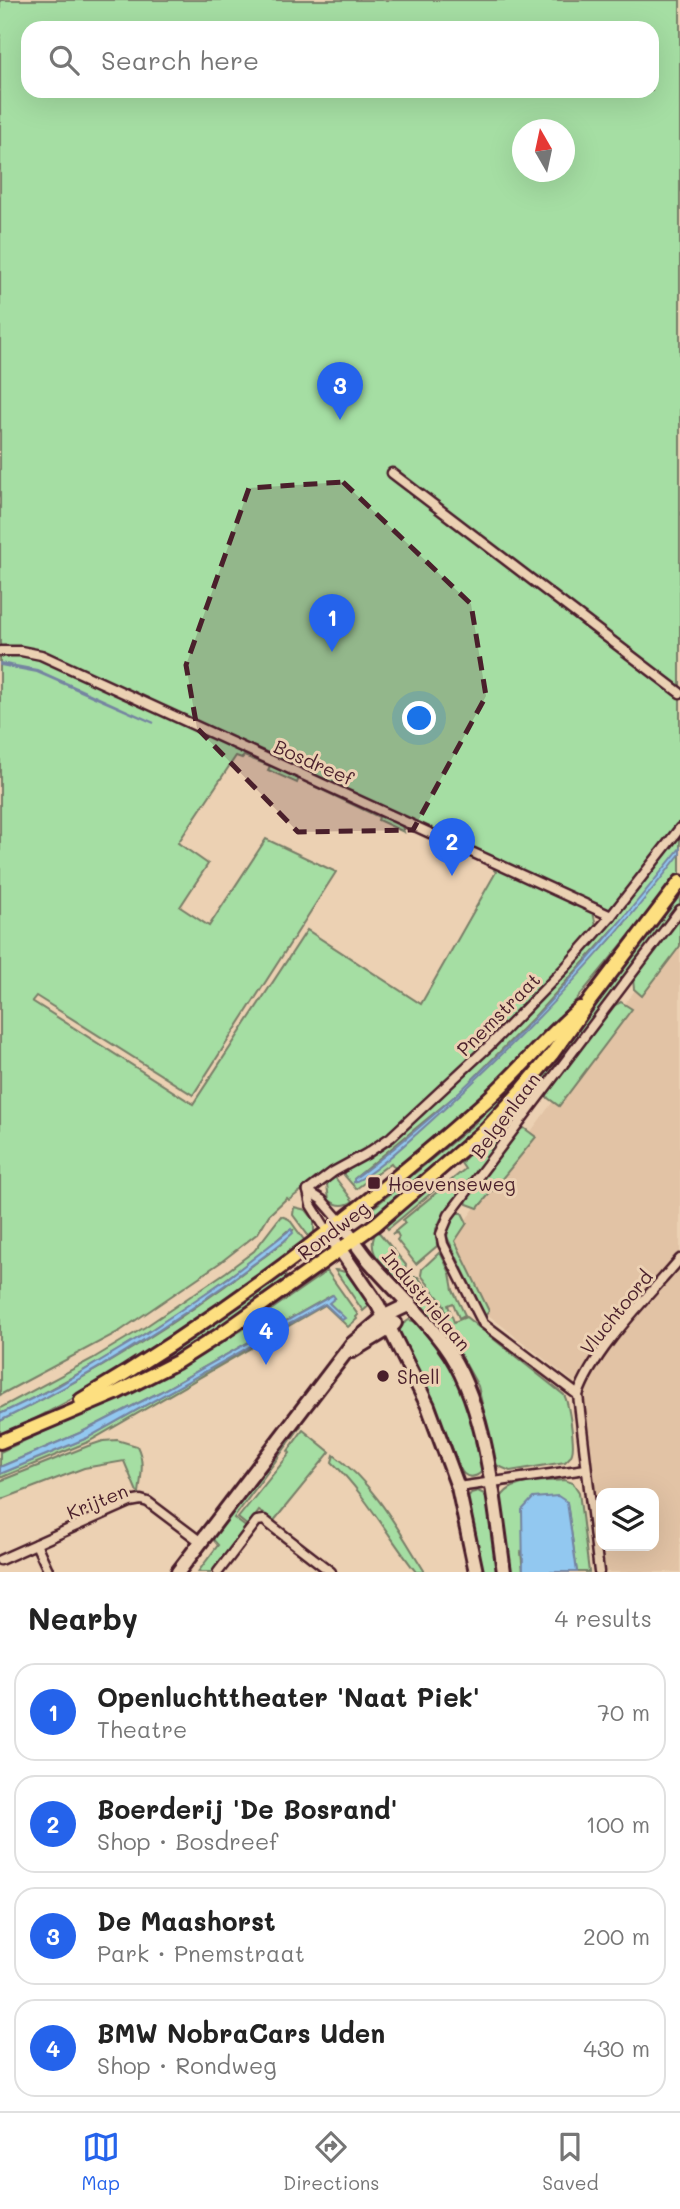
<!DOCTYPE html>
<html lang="en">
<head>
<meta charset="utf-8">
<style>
	body { margin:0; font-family:Mali,sans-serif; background:#f6f6f6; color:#222 }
	.controls { position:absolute; right:21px; bottom:21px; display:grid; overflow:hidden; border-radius:14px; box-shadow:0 7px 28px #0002 }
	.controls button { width:63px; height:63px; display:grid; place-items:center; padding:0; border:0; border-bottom:2px solid #e0e0e0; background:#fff; color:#222; font:35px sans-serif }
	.compass { position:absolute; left:512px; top:119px; width:63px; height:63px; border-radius:50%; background:#fff; box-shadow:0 7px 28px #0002; rotate:351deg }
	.you { position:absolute; left:420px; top:719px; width:24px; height:24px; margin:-18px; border:5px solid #fff; border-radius:50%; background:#1a73e8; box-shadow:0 0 0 10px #1a73e833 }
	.badge { display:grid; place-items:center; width:46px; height:46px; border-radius:50%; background:#2563eb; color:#fff; font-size:23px; font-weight:700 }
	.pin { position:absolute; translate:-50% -58px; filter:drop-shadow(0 2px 4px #0008) }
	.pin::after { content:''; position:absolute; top:37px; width:24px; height:21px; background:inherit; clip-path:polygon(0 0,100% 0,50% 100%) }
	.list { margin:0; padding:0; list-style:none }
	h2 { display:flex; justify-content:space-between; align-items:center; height:91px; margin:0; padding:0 28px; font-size:30px }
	h2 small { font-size:23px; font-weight:400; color:#767676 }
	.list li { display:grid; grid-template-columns:46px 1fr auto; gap:21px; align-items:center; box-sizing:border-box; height:98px; margin:0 14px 14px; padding:0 14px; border:2px solid #e0e0e0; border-radius:21px }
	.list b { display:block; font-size:26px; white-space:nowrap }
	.list p { margin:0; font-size:23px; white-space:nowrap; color:#767676 }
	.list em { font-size:23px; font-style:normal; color:#767676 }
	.icon { flex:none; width:38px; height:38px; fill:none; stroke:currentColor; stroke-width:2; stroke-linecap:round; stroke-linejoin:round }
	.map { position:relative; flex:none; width:680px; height:1572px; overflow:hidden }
	.search { position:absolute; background:#fff; box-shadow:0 7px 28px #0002; left:21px; right:21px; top:21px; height:77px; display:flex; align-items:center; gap:18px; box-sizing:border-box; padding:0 24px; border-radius:21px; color:#767676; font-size:26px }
	.sheet { height:539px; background:#fff }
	nav { display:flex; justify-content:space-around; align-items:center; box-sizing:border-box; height:98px; border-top:2px solid #e0e0e0; background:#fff; font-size:19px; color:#767676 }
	nav a { display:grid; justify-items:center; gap:4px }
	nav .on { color:#2563eb }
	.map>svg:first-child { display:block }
	.built { fill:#e2c3a5; fill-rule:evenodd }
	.green { fill:#a5dea3; stroke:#787e67; stroke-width:2; fill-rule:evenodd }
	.water { fill:#92c8f0; stroke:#7584a1; stroke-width:2 }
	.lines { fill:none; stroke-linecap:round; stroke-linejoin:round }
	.street-casing { stroke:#4a1f2b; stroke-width:13 }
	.secondary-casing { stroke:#4a1f2b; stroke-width:18 }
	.primary-casing { stroke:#4a1f2b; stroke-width:18 }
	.street { stroke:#ecd1b3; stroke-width:8 }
	.secondary { stroke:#ecd1b3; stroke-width:12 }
	.primary { stroke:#fddf80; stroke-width:12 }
	.marked { fill:#4a1f2b; fill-opacity:0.2; stroke:#4a1f2b; stroke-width:5; stroke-dasharray:14 9; stroke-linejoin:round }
	.poi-dot { fill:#4a1f2b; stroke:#ecd1b3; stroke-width:2.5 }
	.labels { text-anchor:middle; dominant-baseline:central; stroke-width:6; stroke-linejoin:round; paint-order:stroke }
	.street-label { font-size:19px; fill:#4a1f2b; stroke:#ecd1b3 }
	.poi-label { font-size:19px; fill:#4a1f2b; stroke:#ecd1b3; text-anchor:start }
</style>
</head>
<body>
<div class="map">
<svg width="680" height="1572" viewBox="0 0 680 1572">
	<rect width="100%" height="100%" fill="#ecd1b3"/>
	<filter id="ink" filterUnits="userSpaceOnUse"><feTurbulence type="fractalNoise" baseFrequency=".0143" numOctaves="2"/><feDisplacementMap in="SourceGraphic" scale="14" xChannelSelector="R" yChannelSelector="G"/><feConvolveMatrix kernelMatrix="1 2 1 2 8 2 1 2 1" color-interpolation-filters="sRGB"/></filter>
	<g filter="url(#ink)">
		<path class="built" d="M680,929V1572H596L571,1380L482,1310L451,1240ZM601,1493H654V1546H601Z"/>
		<g class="green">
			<path d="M0,0H680V874L553,1028L494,1088L395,1168L391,1163L356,1189L344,1175V1171C381,1151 410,1123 441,1095C502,1040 558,981 612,918L401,823L404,832L378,820L379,817L305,782L306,781L299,778L297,783L268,770L270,766L244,756L242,758L236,756L178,843L208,864L180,907L209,926L266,839L336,872L193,1095L36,996L32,1001L193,1104L307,930L421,1004L496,872L494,870L496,868L593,912L596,926L524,1006L478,1052L389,1134L359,1154L329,1169L289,1200L287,1198L269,1215L258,1233L221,1262L120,1331L0,1395ZM28,28H652V91H28ZM522,130H564V172H522ZM620,922L624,924C540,1017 455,1108 354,1182V1179L461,1091L534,1017Z"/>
			<path d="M680,893V903L441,1219L436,1229L437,1246L416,1264L397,1240L399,1237L397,1233L392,1234L405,1223L403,1220L465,1169L461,1163L547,1066Z"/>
			<path d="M680,918V946L642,996L634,989L633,979Z"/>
			<path d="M621,1002L632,1009L559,1106L548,1098L546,1094L613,1006Z"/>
			<path d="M578,1014L478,1132L378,1216L372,1209L474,1124Z"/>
			<path d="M524,1128L536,1137L478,1208L467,1204L466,1200L520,1129Z"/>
			<path d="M334,1176L353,1201C345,1207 337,1206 329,1200L327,1184Z"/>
			<path d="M439,1182L442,1184L388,1229L383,1223L406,1203Z"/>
			<path d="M294,1207L306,1210L314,1220V1233L310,1238L293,1215Z"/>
			<path d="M456,1213H462L467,1223L455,1241L489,1311L485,1316L447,1237L449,1225Z"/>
			<path d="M281,1216L289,1219L307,1244L119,1374L35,1419L0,1435V1421C89,1377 174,1326 253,1265C265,1255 286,1244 293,1230L287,1231C261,1255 231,1276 202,1296C138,1340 71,1381 0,1414V1408L92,1359L145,1327L226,1272L254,1251Z"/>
			<path d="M377,1230L406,1265L403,1275L397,1280C383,1265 364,1252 377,1230Z"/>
			<path d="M440,1252L450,1273L453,1290L465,1315L459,1318L453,1303L448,1305L454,1322L466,1317L564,1395C569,1403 575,1445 572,1453C571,1458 569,1458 565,1462L510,1471L496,1465L478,1386L450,1336L444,1305L421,1275L422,1269Z"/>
			<path d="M335,1270C353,1270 362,1289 372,1303L363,1311Z"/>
			<path d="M282,1271L287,1278L171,1360L112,1391L109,1388Z"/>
			<path d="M327,1271L358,1315L356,1317L357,1319L348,1327L325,1305L88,1442L0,1478V1474L87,1438L325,1304L342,1320L344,1318L328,1302L335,1298L332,1295L160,1392L82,1432L0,1467V1452L171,1373L242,1330Z"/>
			<path d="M414,1277H418L439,1305L444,1333L403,1287Z"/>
			<path d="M409,1320C433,1323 468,1400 473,1423C475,1430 474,1438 476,1445C477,1451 483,1458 483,1465C484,1475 471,1480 464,1474C454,1465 456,1445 442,1432L399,1332L400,1326Z"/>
			<path d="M296,1424L301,1426L234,1518L247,1528L213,1572H198L218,1545L210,1536Z"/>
			<path d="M303,1430L330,1452L273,1522L259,1511L248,1526L238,1518L290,1453L288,1451Z"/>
			<path d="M117,1440L137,1446C145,1462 141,1476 139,1493L137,1492L124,1461L84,1468L0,1500V1481L88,1446L103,1441Z"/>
			<path d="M334,1455C375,1485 398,1529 425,1572H416C388,1536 365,1494 332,1462Z"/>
			<path d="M564,1480L573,1483L579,1492L589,1572H577L567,1503L521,1552L523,1572H509L500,1500C508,1479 544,1482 564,1480Z"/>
			<path d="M478,1491L488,1496L499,1572H480L467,1499L471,1493Z"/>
		</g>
		<g class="water">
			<path d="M0,663L37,670L154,723L37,672L0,665Z"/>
			<path d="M680,848V854C604,954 515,1046 421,1130C406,1143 370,1177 354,1182V1179C479,1087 585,969 680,848Z"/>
			<path d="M291,1229L293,1233L284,1241C195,1310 102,1371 0,1421V1414L58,1386L148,1332L228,1278Z"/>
			<path d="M333,1295L335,1298L329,1303L345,1318L342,1320L325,1304L87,1438L0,1474V1467L82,1432L160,1392Z"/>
			<path d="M558,1496L567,1502L577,1572H523L522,1510L533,1498Z"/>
		</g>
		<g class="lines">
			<g class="street-casing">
				<g id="street">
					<path d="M392,473L680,693"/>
					<path d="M0,651H21L41,655L611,916"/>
					<path d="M308,1191L333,1172L366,1154L391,1137L490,1045L565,968L611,916L680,828"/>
					<path d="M308,1191L311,1205L328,1232"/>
					<path d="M308,1191L322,1200L341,1222"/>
					<path d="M578,1395L483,1323L443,1244L441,1234L449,1215L680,910"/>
					<path d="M458,1487L586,1469"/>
					<path d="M36,1544L49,1572"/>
					<path d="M0,1560L130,1502L141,1500L148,1502L201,1542"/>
					<path d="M218,1572L257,1521L264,1520L331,1572"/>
					<path d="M599,1572L578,1395C594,1349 648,1297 680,1259"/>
				</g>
			</g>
			<g class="secondary-casing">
				<g id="secondary">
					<path d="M341,1222C349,1233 357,1246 366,1257C391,1287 421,1313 444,1345C487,1403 494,1502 504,1572"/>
					<path d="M328,1232L378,1305L428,1406L458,1487L476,1572"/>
					<path d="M352,1351L390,1328L395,1323"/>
					<path d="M178,1572L352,1344L385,1316L410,1304"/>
				</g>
			</g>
			<g class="primary-casing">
				<g id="primary">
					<path d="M81,1400C223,1316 354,1217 478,1108C514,1077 544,1039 580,1008"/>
					<path d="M0,1442L116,1393L177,1362L221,1334L376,1224L485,1130L521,1091L552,1054L591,999L680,882"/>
				</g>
			</g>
			<use href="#street" class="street"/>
			<use href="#secondary" class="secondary"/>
			<use href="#primary" class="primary"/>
		</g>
	</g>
	<path class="marked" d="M343,482L471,604L486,696L413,830L298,832L197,728L186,665L249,488Z"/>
	<g class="poi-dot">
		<rect x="367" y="1176" width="14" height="14" rx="3.5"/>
		<circle cx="383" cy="1376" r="7"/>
	</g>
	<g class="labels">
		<g class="street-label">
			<text transform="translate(314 762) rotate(24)">Bosdreef</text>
			<text transform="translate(498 1014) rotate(-45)">Pnemstraat</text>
			<text transform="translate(505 1115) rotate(-53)">Belgenlaan</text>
			<text transform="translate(333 1230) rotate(-37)">Rondweg</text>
			<text transform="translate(427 1300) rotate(50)">Industrielaan</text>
			<text transform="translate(616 1312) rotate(-51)">Vluchtoord</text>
			<text transform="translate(97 1501) rotate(-22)">Krijten</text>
		</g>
		<g class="poi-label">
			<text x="388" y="1183">Hoevenseweg</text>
			<text x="397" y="1376">Shell</text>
		</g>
	</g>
</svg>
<div class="controls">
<button><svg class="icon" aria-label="layers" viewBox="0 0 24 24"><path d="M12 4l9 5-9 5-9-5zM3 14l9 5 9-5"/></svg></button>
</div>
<svg class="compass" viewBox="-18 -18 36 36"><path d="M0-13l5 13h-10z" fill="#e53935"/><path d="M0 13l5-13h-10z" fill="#767676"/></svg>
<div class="you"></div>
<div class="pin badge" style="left:332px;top:652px">1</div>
<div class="pin badge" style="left:452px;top:876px">2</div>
<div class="pin badge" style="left:340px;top:420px">3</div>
<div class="pin badge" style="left:266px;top:1365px">4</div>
<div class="search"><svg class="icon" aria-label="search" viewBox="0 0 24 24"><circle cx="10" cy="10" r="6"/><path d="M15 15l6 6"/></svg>Search here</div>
</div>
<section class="sheet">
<h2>Nearby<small>4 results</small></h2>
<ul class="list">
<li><span class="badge">1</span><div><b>Openluchttheater 'Naat Piek'</b><p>Theatre</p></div><em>70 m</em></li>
<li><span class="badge">2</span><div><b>Boerderij 'De Bosrand'</b><p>Shop · Bosdreef</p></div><em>100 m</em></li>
<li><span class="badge">3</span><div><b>De Maashorst</b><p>Park · Pnemstraat</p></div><em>200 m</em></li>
<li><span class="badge">4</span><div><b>BMW NobraCars Uden</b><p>Shop · Rondweg</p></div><em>430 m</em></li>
</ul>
</section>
<nav>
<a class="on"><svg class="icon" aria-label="map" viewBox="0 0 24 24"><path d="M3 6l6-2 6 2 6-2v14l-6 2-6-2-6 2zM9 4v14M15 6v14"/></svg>Map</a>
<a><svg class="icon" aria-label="directions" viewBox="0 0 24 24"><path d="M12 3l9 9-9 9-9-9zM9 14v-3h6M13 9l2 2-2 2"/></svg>Directions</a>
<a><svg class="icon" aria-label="saved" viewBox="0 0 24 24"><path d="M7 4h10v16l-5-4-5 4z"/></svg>Saved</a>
</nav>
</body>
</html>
